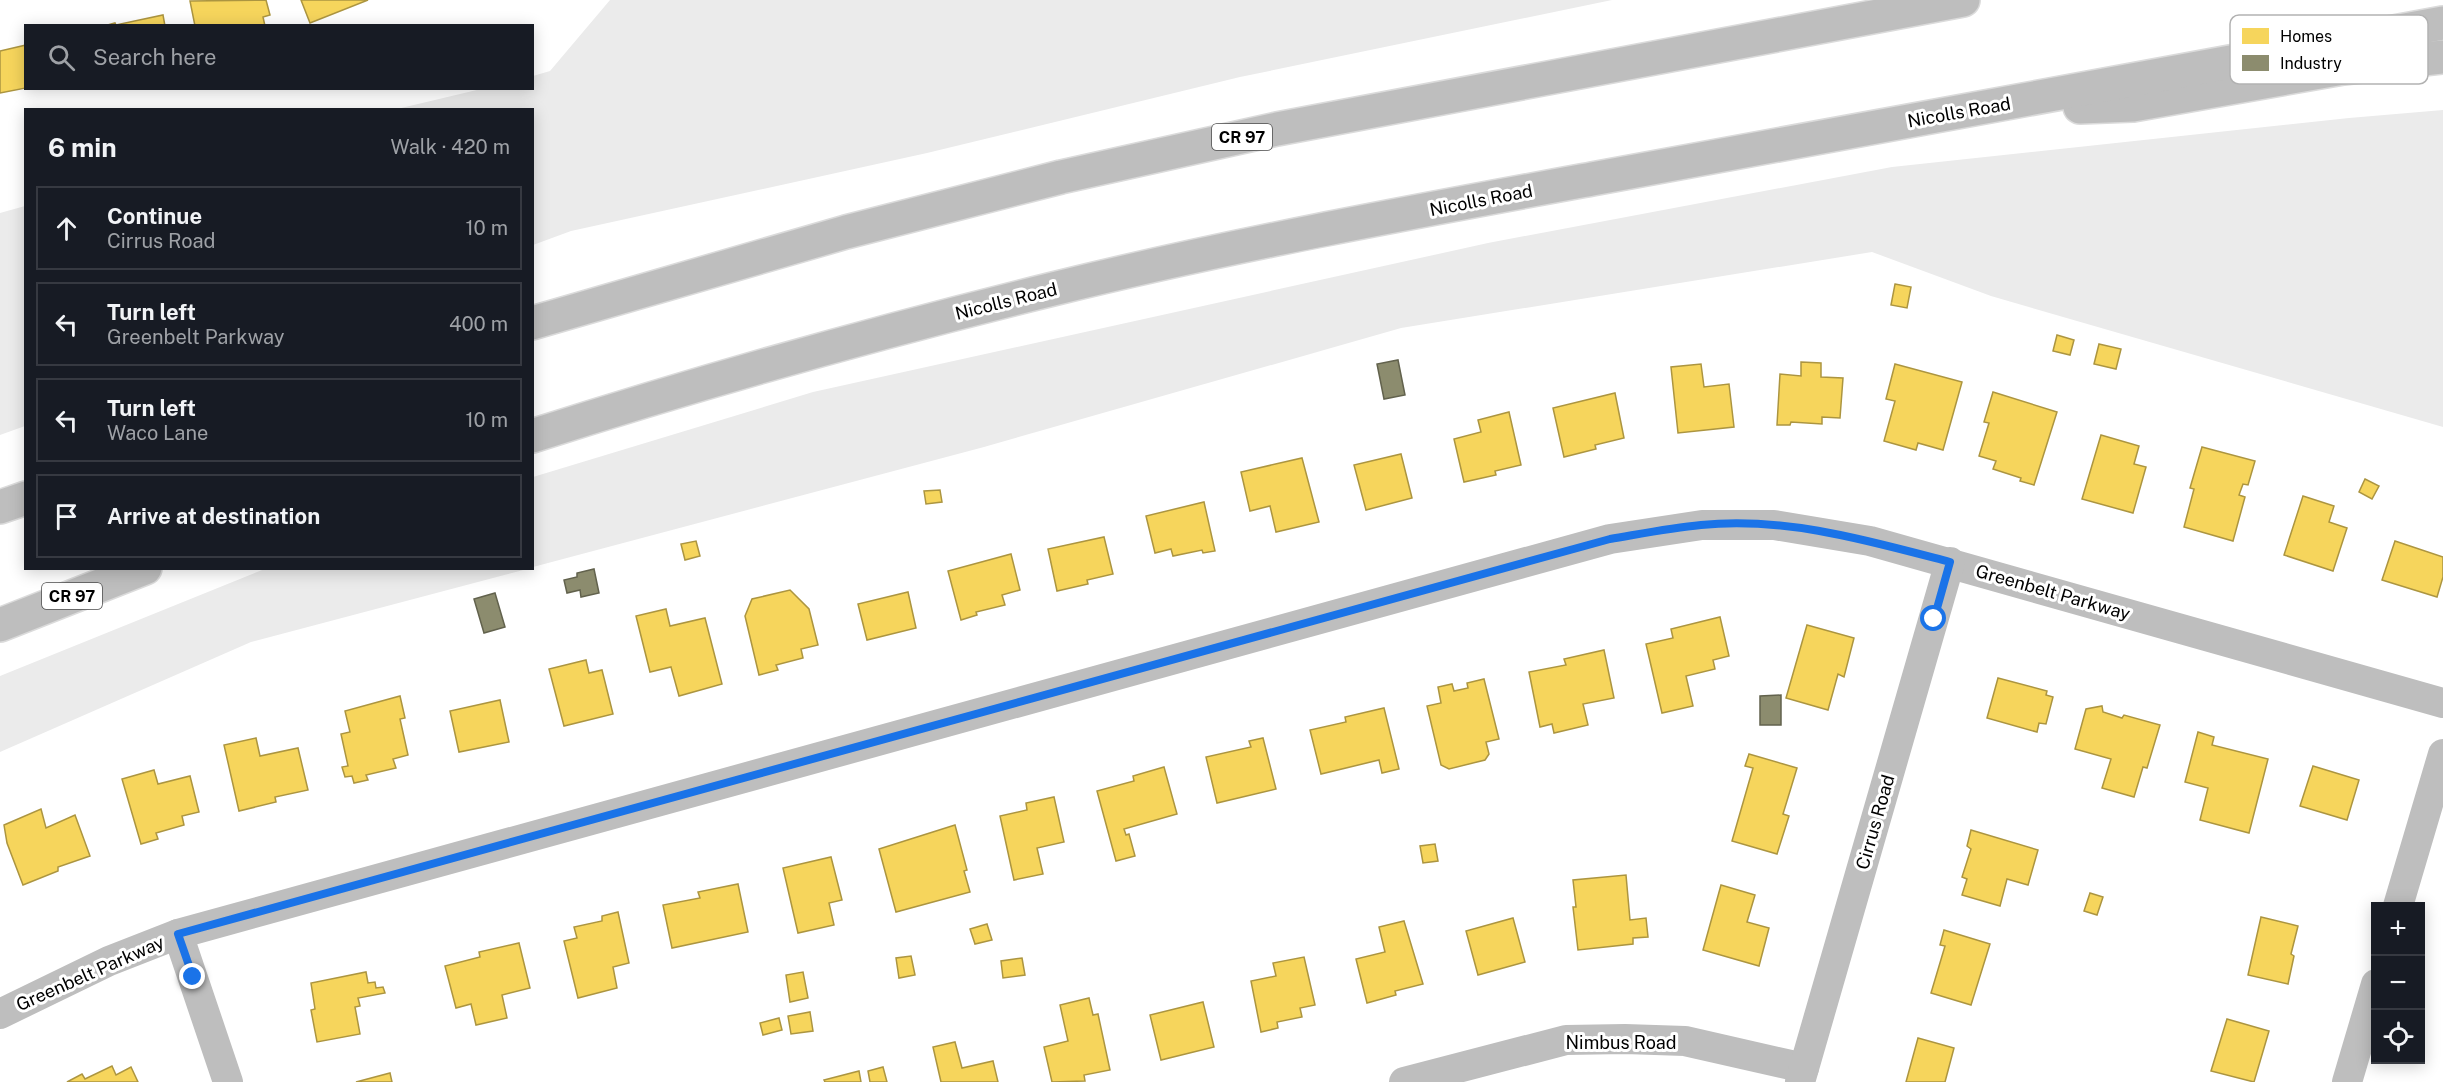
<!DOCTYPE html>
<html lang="en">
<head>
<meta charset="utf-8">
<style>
	body { margin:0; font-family:"Public Sans",sans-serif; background:#20242c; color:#f1f3f6 }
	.controls { position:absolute; right:18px; bottom:18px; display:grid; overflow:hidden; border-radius:0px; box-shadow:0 3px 15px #0003 }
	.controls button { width:54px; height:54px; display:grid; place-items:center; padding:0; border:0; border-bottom:2px solid #363941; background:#171b24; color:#f1f3f6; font:30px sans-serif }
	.stop { position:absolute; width:18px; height:18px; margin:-14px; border:4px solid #1a73e8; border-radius:50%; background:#fff }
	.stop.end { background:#1a73e8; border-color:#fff; box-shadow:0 2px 6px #0008 }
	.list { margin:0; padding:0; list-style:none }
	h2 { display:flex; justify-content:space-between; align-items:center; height:78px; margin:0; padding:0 24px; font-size:26px }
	h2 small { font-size:20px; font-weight:400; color:#9ea1a6 }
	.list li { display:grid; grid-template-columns:39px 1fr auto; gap:18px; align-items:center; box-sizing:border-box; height:84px; margin:0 12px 12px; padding:0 12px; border:2px solid #363941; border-radius:0px }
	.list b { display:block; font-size:22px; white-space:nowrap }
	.list p { margin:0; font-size:20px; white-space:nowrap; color:#9ea1a6 }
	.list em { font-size:20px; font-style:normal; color:#9ea1a6 }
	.icon { flex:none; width:33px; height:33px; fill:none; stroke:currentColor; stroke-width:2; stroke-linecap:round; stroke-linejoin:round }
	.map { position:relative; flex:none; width:2443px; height:1082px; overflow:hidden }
	.search { position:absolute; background:#171b24; box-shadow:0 3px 15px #0003; left:24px; top:24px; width:510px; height:66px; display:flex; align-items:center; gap:15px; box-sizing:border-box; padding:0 21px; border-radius:0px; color:#9ea1a6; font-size:22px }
	.panel { position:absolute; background:#171b24; box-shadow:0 3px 15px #0003; left:24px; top:108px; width:510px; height:462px; border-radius:0px }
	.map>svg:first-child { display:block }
	.green { fill:#ebebeb }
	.homes { fill:#f6d55c; stroke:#ac9540; stroke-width:1.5 }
	.industry { fill:#8c8c6e; stroke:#62624d; stroke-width:1.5 }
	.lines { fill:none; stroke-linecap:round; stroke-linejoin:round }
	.highway-casing { stroke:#dbdbdb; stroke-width:36 }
	.minor { stroke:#bebebe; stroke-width:30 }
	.highway { stroke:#bebebe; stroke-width:33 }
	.route { stroke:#1a73e8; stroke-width:8 }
	.labels { text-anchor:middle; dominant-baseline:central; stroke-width:6; stroke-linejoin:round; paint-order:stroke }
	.shield { fill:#fff; stroke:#4c4c4c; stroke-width:1.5 }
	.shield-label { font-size:16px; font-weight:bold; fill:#000 }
	.street-label { font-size:18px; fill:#000; stroke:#fff }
	.key { fill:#fff; stroke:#b2b2b2; stroke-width:1.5 }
	.key-label { font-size:16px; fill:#000 }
</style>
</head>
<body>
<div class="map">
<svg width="2443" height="1082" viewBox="0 0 2443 1082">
	<rect width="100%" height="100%" fill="#fff"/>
	<g class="green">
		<path d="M610,0H1612L1240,77L927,153L571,231L533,245L532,110L397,109L481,89L532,88L533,76L550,71Z"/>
		<path d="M2443,110V427L1991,296L1872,252L1401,328L984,447L533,567V477L813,392L1488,243L1892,167L2349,118Z"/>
		<path d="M25,206V426L0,435V213Z"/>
		<path d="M267,568L527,569L251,642L0,752V676Z"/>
	</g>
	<g class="homes">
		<path d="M266,0L270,15L263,17L265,26H195L190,1Z"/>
		<path d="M301,0H368L310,23Z"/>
		<path d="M163,15L165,26H104L115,23L116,25Z"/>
		<path d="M26,45V88L0,93V51Z"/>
		<path d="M1895,284L1911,287L1907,308L1891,305Z"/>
		<path d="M2057,335L2074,340L2070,355L2053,351Z"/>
		<path d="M2099,344L2121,349L2116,369L2094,364Z"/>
		<path d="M1801,362L1821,363V377L1843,378L1840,418L1822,417V424L1791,422L1790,425H1777L1780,374L1801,376Z"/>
		<path d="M1701,364L1704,387L1729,384L1734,427L1678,433L1671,367Z"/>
		<path d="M1895,364L1962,382L1943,450L1918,443L1916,450L1884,441L1895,401L1886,399Z"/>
		<path d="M1993,392L2057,412L2034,485L2020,481L2021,478L1993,469L1996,461L1979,456L1989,423L1984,422Z"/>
		<path d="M1615,393L1624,438L1595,445L1596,449L1564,457L1553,408Z"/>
		<path d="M1509,412L1521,465L1495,471L1496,475L1464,482L1454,439L1481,432L1478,420Z"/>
		<path d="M2101,435L2139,446L2134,464L2146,467L2133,513L2082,499Z"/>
		<path d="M2202,447L2255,461L2248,485L2243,484L2239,495L2245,497L2233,541L2184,527L2194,489L2190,488Z"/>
		<path d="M1401,454L1412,498L1366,510L1354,465Z"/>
		<path d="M1302,458L1319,522L1276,532L1270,506L1250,511L1241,472Z"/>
		<path d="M2365,479L2379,486L2372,499L2359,492Z"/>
		<path d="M940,490L942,502L926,504L924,491Z"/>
		<path d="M2303,496L2334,506L2329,522L2347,528L2333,571L2284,555Z"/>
		<path d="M1204,502L1215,551L1203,553L1202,550L1173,556L1171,549L1155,553L1146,516Z"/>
		<path d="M1104,537L1113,574L1087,580L1088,584L1057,591L1048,549Z"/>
		<path d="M696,541L700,556L685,560L681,544Z"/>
		<path d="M2395,541L2443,557V577L2437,597L2382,580Z"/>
		<path d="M1011,554L1020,590L1002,595L1005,605L976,612L977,615L961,620L948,571Z"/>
		<path d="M790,590L809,609L818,645L801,649L803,658L776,665L778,670L759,675L745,616L752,599Z"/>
		<path d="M908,592L916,628L867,640L858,604Z"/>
		<path d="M666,609L670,626L705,618L722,684L679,696L671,667L650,672L636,616Z"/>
		<path d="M1720,617L1729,656L1713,660L1715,669L1686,676L1693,706L1662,713L1646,644L1673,638L1671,629Z"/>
		<path d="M1807,625L1854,638L1844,677L1838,674L1828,710L1786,698Z"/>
		<path d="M1604,650L1614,698L1583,704L1588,725L1554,733L1552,724L1540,727L1529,672L1566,665L1564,659Z"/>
		<path d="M586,660L589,673L602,670L613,714L564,726L549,669Z"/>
		<path d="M1998,678L2047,691L2046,695L2053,697L2046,724L2039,723L2037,732L1987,718Z"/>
		<path d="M1484,679L1499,739L1486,742L1489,754L1485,760L1449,769L1441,765L1427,706L1441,703L1438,687L1452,684L1454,691L1468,688L1467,683Z"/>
		<path d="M400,696L405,718L400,719L408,755L393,759L396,768L366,775L368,780L354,783L352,776L345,777L342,767L348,766L341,734L350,732L345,711Z"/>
		<path d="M500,700L509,742L459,752L450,711Z"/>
		<path d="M2102,706L2103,712L2122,718L2124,715L2160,725L2147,768L2143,767L2134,797L2102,788L2111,759L2075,749L2086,709Z"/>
		<path d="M1384,708L1399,769L1382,773L1379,760L1321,774L1310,730L1346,722L1345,717Z"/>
		<path d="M2198,732L2214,737L2212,745L2268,759L2249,833L2200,820L2208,788L2185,782Z"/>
		<path d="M256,738L260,756L298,748L308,790L275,797L276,802L239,811L224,745Z"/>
		<path d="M1263,738L1276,789L1217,803L1206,757L1251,747L1249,741Z"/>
		<path d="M1749,754L1797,768L1783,814L1789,816L1777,854L1732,841L1753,768L1745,766Z"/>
		<path d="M2313,766L2359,780L2347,820L2300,806Z"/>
		<path d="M1164,767L1177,814L1124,829L1126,835L1129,834L1135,856L1116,861L1097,791L1134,781L1133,776Z"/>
		<path d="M154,770L158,784L190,776L199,812L182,816L184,825L156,833L158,839L141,844L122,779Z"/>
		<path d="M1054,797L1064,842L1037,848L1043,874L1014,880L1000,816L1027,810L1026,803Z"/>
		<path d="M41,809L46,828L75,815L90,856L58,867V871L23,885L7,843L4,825Z"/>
		<path d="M955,825L967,870L964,871L970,892L896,912L879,849Z"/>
		<path d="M1971,830L2038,850L2028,885L2007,879L2000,906L1962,895L1967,879L1962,877L1971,849L1967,846Z"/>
		<path d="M1435,844L1438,861L1423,863L1420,846Z"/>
		<path d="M831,857L842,900L829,903L834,925L798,933L783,868Z"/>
		<path d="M1626,875L1630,920L1646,918L1648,937L1633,938V944L1578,950L1573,907H1576L1573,880Z"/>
		<path d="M738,884L748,932L672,948L663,905L700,898L698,892Z"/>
		<path d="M1721,885L1755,895L1747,922L1769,928L1759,966L1703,950Z"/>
		<path d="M2090,893L2103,897L2097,915L2084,911Z"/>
		<path d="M618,912L629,963L613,967L617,988L578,998L564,941L577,938L574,927L602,921V916Z"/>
		<path d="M2261,917L2298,926L2291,954L2294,956L2288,984L2248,975Z"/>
		<path d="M1513,918L1525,962L1478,975L1466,931Z"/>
		<path d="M1404,921L1423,984L1395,991L1396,995L1367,1003L1356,959L1385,952L1379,927Z"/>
		<path d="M987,924L992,940L975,944L970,929Z"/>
		<path d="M1944,930L1990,944L1971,1005L1931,993L1945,946L1940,945Z"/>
		<path d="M519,943L530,988L502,995L507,1018L476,1025L471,1004L456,1008L445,966L480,957L479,952Z"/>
		<path d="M911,956L915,975L899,978L896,958Z"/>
		<path d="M1304,957L1315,1005L1300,1008L1302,1017L1277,1022L1278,1028L1261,1032L1251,981L1276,976L1273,963Z"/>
		<path d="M1022,958L1025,975L1003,978L1001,961Z"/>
		<path d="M366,972L368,983L375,982L376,988L383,987L385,993L358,998L360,1006L355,1007L360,1034L317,1042L311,1010L315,1009L311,983Z"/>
		<path d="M803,972L808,998L790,1002L786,975Z"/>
		<path d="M1089,998L1093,1015L1098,1014L1110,1070L1084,1075L1085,1081L1052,1082L1044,1047L1068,1041L1060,1005Z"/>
		<path d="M1203,1002L1214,1047L1161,1060L1150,1015Z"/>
		<path d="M810,1012L813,1031L791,1034L788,1016Z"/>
		<path d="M779,1018L782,1030L763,1035L760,1023Z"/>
		<path d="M2227,1019L2269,1031L2254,1082L2211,1071Z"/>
		<path d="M1918,1038L1954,1048L1945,1082H1906Z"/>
		<path d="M955,1042L962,1068L993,1061L998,1082H941L933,1047Z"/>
		<path d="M112,1066L116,1075L131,1067L138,1082H67L82,1074L85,1079Z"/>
		<path d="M883,1067L887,1082H870L868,1071Z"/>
		<path d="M859,1071L861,1082H825L824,1080Z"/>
		<path d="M390,1073L392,1082H356Z"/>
	</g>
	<g class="industry">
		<path d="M1398,360L1405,395L1384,399L1377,364Z"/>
		<path d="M594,569L599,593L581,597L580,590L567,593L564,580L577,577V573Z"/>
		<path d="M495,593L505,627L484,633L474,599Z"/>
		<path d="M1781,695V725H1760V696Z"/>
	</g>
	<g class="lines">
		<g class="highway-casing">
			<g id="highway">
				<path d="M2080,107L2133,105L2343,68L2443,57"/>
				<path d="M532,323L846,232L1061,177L1277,129L1963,0"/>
				<path d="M532,436C704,381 878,332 1053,289C1231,245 1412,212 1592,179C1875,126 2159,76 2443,23"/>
				<path d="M0,507L26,498"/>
				<path d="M0,625L145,568"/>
			</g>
		</g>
		<g class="minor">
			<path d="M2398,906L2443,754"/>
			<path d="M178,934L228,1082"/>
			<path d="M0,1014L109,961L178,934L1610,539L1702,525H1774L1870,541L2443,703"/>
			<path d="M1404,1082L1566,1040L1625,1039L1685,1041L1804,1068"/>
			<path d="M1800,1082L1950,562"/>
			<path d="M2347,1082L2376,984"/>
		</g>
		<use href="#highway" class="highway"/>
	</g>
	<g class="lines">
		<path class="route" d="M193,977L178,934L1610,539C1640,534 1670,528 1701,525C1784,516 1870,541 1950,562L1934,619"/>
	</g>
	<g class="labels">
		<g class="shield">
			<rect x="1212" y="124" width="60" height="26" rx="4.5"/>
			<rect x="42" y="583" width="60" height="26" rx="4.5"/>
		</g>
		<g class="shield-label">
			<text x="1242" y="137">CR 97</text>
			<text x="72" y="596">CR 97</text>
		</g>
		<g class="street-label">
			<text transform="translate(1959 112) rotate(-10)">Nicolls Road</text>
			<text transform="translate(1481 200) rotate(-11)">Nicolls Road</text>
			<text transform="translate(1006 301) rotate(-14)">Nicolls Road</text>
			<text transform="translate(2053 592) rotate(16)">Greenbelt Parkway</text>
			<text transform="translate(1875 822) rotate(-74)">Cirrus Road</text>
			<text transform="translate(90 973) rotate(-24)">Greenbelt Parkway</text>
			<text x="1621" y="1042">Nimbus Road</text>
		</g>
	</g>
	<rect x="2230" y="15" width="198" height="69" rx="9" class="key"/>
	<rect x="2242" y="28" width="27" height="16" fill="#f6d55c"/>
	<rect x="2242" y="55" width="27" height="16" fill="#8c8c6e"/>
	<g class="key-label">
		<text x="2280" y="42">Homes</text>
		<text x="2280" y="69">Industry</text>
	</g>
</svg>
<div class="controls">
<button>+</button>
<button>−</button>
<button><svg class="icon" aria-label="locate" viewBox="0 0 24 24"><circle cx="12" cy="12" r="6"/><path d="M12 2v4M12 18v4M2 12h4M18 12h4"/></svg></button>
</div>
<div class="stop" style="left:1934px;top:619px"></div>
<div class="stop end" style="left:193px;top:977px"></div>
<div class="search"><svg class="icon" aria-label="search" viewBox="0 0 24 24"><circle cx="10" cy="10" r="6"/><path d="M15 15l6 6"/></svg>Search here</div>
<section class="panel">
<h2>6 min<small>Walk · 420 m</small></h2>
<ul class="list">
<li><svg class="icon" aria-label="ahead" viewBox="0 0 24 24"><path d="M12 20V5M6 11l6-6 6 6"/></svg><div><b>Continue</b><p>Cirrus Road</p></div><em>10 m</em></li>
<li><svg class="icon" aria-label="left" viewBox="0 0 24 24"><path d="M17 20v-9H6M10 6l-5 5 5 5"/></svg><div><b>Turn left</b><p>Greenbelt Parkway</p></div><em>400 m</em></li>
<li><svg class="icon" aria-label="left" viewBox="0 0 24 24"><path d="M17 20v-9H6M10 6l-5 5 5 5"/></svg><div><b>Turn left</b><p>Waco Lane</p></div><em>10 m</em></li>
<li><svg class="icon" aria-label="arrive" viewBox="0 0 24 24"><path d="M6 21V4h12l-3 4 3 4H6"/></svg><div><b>Arrive at destination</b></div></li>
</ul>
</section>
</div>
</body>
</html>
